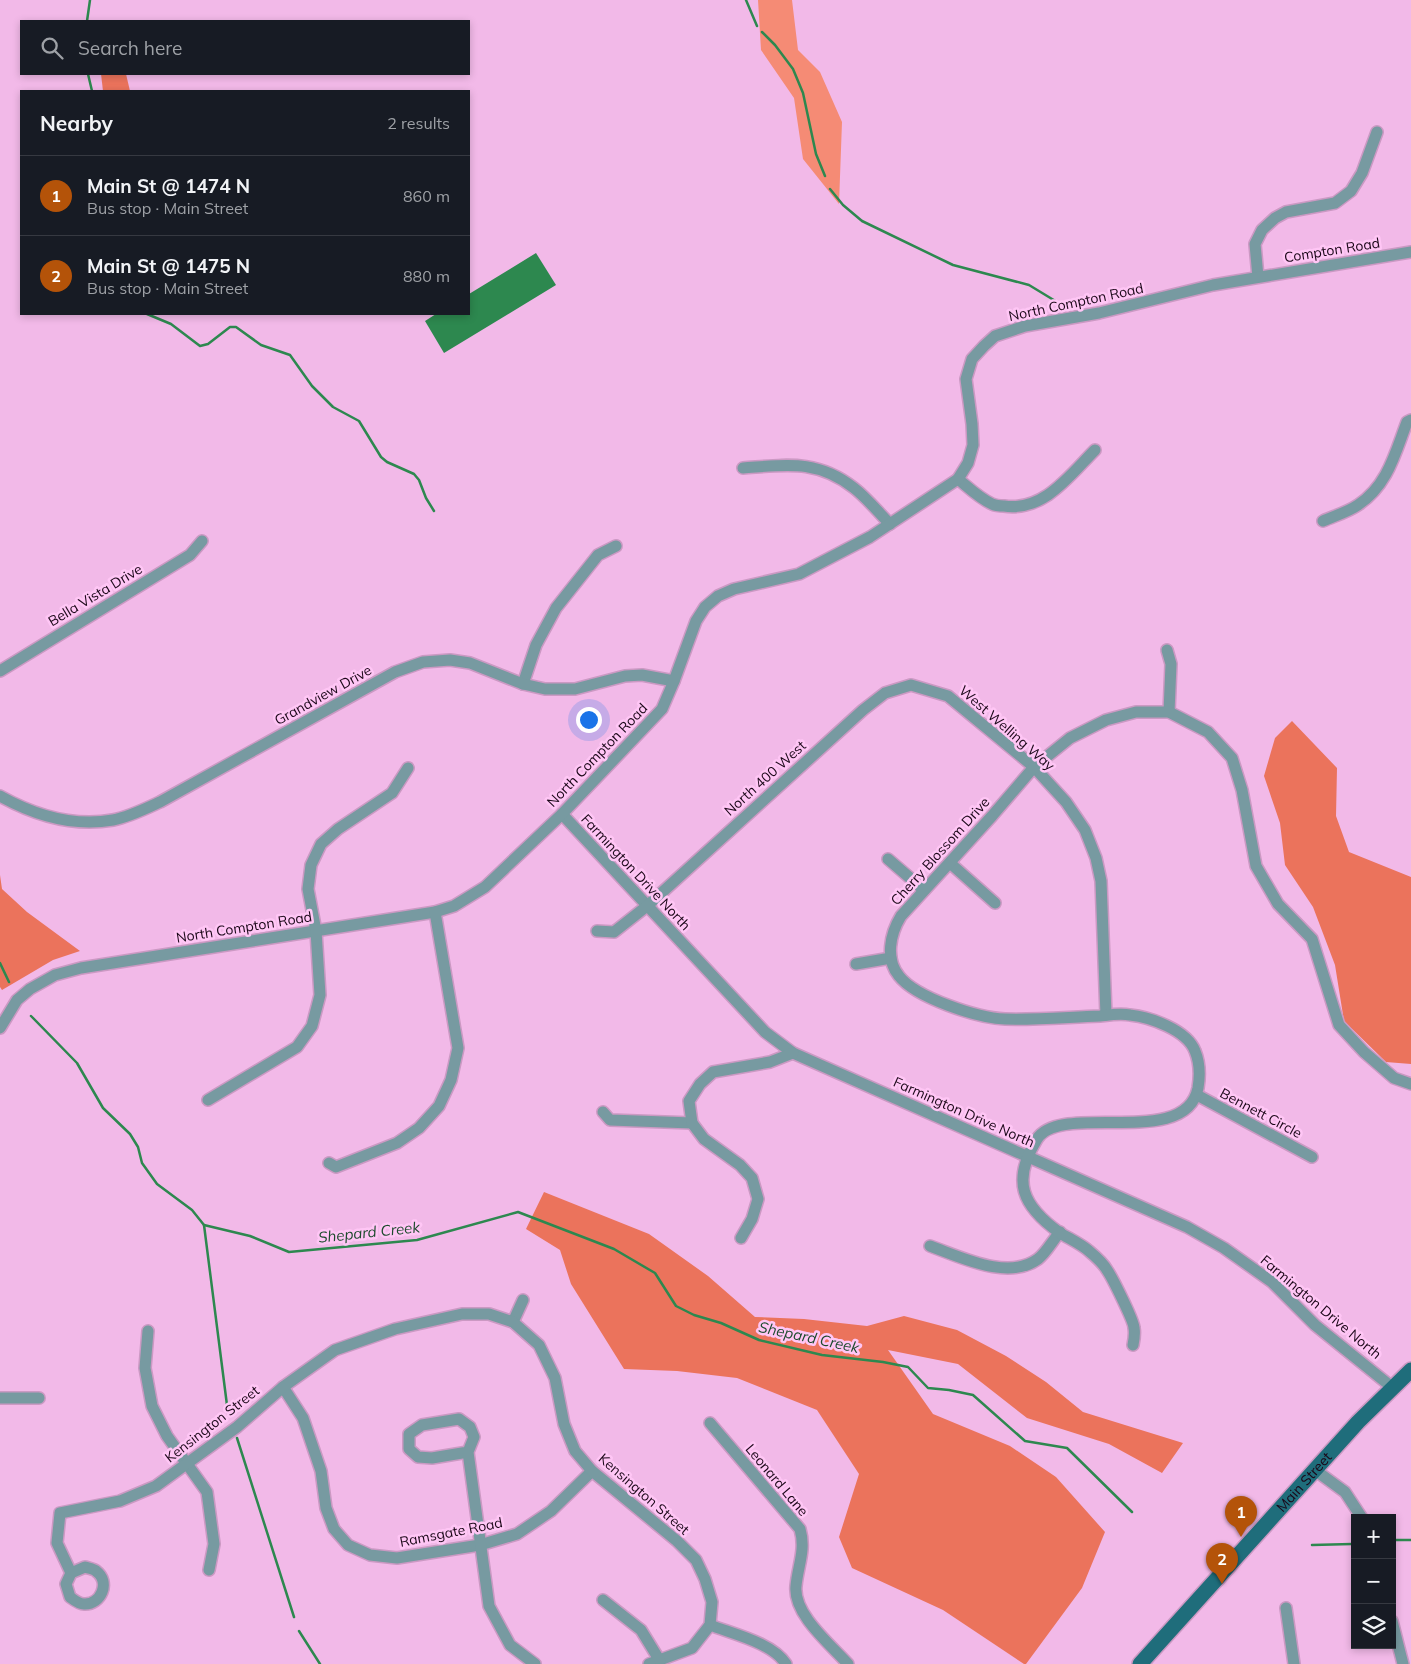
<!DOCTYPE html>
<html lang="en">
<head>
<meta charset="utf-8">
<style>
	body { margin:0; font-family:Mulish,sans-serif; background:#242831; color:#f1f3f6 }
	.controls { position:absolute; right:15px; bottom:15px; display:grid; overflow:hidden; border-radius:0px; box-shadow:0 2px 8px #0003 }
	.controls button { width:45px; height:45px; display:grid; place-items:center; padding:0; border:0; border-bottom:1px solid #363941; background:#171b24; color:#f1f3f6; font:25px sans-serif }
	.you { position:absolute; left:588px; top:719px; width:18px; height:18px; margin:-12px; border:4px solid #fff; border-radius:50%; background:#1a73e8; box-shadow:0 0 0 8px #1a73e833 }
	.badge { display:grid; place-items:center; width:32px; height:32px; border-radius:50%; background:#b45309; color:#fff; font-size:16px; font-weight:700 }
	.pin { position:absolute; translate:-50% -41px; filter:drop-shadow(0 1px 2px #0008) }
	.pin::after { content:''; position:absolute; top:26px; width:18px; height:15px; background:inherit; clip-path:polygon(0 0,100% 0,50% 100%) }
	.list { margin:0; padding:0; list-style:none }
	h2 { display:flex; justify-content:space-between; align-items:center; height:65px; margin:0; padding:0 20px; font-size:21px }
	h2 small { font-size:16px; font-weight:400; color:#9ea1a6 }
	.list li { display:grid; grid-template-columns:32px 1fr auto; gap:15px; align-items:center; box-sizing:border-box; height:80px; padding:0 20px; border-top:1px solid #363941 }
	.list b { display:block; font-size:19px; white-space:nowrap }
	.list p { margin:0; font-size:16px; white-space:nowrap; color:#9ea1a6 }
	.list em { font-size:16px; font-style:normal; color:#9ea1a6 }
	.icon { flex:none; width:28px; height:28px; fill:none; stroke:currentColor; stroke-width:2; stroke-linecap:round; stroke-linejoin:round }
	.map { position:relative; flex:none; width:1411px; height:1664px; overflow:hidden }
	.search { position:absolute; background:#171b24; box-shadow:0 2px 8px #0003; left:20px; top:20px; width:450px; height:55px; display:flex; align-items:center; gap:12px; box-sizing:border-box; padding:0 18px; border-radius:0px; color:#9ea1a6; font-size:19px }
	.panel { position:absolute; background:#171b24; box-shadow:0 2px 8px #0003; left:20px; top:90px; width:450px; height:225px; border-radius:0px }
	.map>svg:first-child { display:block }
	.green { fill:#f58b75 }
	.forest { fill:#eb735c }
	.water { fill:#2d884f }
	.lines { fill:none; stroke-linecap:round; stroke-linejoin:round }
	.stream { stroke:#2d884f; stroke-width:2.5 }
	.minor-casing { stroke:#cb99c3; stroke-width:14 }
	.major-casing { stroke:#cb99c3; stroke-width:18 }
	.minor { stroke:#779aa1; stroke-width:11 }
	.major { stroke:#1f6d7b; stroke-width:15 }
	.labels { text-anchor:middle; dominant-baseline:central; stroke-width:5; stroke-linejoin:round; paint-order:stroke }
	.street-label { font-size:14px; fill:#1b0718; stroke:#ffc6f5 }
	.water-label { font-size:15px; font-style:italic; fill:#1d4b2d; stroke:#ffc6f5 }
</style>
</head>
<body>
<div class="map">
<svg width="1411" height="1664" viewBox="0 0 1411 1664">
	<rect width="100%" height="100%" fill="#f2b9e8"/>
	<path class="green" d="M758,0H792L798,50L820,72L842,122L839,204L803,159L794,98L761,50Z"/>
	<g class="forest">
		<path d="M101,74H126L130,91H103Z"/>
		<path d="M1292,721L1337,768L1336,816L1349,852L1411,877V1064L1386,1062L1344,1021L1335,965L1313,907L1285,865L1280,823L1264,776L1275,738Z"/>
		<path d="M0,875L2,889L27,912L80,951L53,960L2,990L0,987Z"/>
		<path d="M544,1192L649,1234L708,1276L755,1317L804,1319L867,1326L904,1316L957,1330L1006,1356L1046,1382L1083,1412L1183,1443L1162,1473L1109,1444L1027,1418L958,1364L888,1350L933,1414L1010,1446L1056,1477L1105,1532L1082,1588L1026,1664H1024L943,1610L852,1568L839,1537L859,1474L817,1410L737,1378L677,1371L624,1369L571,1284L560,1250L526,1229Z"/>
	</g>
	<path class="water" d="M536,253L556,285L444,353L425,321L436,314H469V294Z"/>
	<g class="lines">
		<g class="stream">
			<path d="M746,0L757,26"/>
			<path d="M87,21L90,0"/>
			<path d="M762,32L775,45L793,69L803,93L816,154L825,176"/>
			<path d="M88,74L92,91"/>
			<path d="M830,189L843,205L862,221L953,265L1029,285L1057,302"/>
			<path d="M147,314L171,324L200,346L208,344L230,327H236L261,345L290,355L312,386L333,407L359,421L381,457L387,462L414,474L419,480L426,498L434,511"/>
			<path d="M0,963L9,982"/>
			<path d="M31,1016L77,1063L103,1108L130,1134L138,1147L142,1163L157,1184L192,1210L204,1225L228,1413"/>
			<path d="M204,1225L250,1236L289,1252L417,1240L518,1212L614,1249L655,1273L676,1306L694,1315L721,1323L759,1340L822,1355L883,1362L908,1367L928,1388L949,1390L973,1395L1025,1441L1067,1448L1132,1512"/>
			<path d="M237,1438L294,1617"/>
			<path d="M1392,1540H1411"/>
			<path d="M1312,1545L1352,1544"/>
			<path d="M299,1631L320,1664"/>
		</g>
		<g class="minor-casing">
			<g id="minor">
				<path d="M1258,277L1255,244L1262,230L1275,218L1286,212L1335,203L1351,191L1362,173L1377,132"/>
				<path d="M743,468C786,465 817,459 854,488C867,498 878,512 890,524"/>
				<path d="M958,479C969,488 979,498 992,504C996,506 1000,506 1004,506C1044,512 1070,475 1095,450"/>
				<path d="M1323,521C1334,516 1348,512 1358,505C1388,485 1395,453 1407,422L1411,420"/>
				<path d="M1167,650L1171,664L1169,712"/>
				<path d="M0,671L190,555L202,541"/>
				<path d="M523,684L536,645L556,608L598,555L616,546"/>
				<path d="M0,796C34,815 73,827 113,820C129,817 145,809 160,802L395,672L423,662L450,660L470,663L523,684L545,689H575L625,676L642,675L674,681"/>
				<path d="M562,814L765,1032L793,1053L1187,1227L1224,1248L1272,1282L1315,1325L1393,1388"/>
				<path d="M888,859L924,890"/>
				<path d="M950,863L995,903"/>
				<path d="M597,931L614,932L647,906L863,710L885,693L911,685L948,696L1034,767L1066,802L1085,830L1096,858L1101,881L1106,1015"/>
				<path d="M856,964L891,958"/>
				<path d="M0,1028L17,1000L30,989L55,975L81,968L435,912L454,906L485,887L562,814L662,709L674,681L696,621L705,607L718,596L734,589L799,574L870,537L958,479L968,463L973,445L972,424L966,379L972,359L984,346L995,336L1025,326L1099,313L1213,285L1411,252"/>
				<path d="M1197,1095L1312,1157"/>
				<path d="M208,1100L297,1047L312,1026L320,995L316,931L308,889L311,865L321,844L338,829L392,793L408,768"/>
				<path d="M603,1112L610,1120L692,1123"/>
				<path d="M329,1163L336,1167L397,1143L419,1128L439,1106L451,1080L458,1048L435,912"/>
				<path d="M741,1238L752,1219L758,1199L752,1178L740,1165L704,1139L692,1123L689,1101L700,1084L713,1072L770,1062L793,1053"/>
				<path d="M930,1246C961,1257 1008,1281 1038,1259C1046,1253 1053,1240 1060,1232"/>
				<path d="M513,1322L523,1300"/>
				<path d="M148,1331L145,1368L152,1406L167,1436L207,1492L214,1544L209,1570"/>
				<path d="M1133,1345C1134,1340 1135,1333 1134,1328C1134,1321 1112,1277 1107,1270C1103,1263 1095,1256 1089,1251C1081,1244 1070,1239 1060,1233C1022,1206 1011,1181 1037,1139C1061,1101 1186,1150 1198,1088C1200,1076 1200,1063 1195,1051C1187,1030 1150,1017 1130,1015C1120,1013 1109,1015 1100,1016C1069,1017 1036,1020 1005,1019C978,1018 916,998 899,976C885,959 890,934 901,916L992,816L1034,767L1070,738L1106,720L1136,712H1169L1208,732L1232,758L1242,790L1256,866L1278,904L1312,939L1339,1025L1364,1052L1394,1078L1411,1084"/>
				<path d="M283,1387L303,1418L321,1471L326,1508L334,1529L348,1545L370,1555L397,1558L480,1545L517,1534L551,1511L592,1471"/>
				<path d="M0,1398H39"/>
				<path d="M710,1423L800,1529C806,1550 798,1565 796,1586C793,1614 830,1644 848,1664"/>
				<path d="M468,1452L432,1458L418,1457L409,1449V1434L422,1425L459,1419L470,1427L474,1437L468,1452L489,1606L510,1645L535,1664"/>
				<path d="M1315,1470L1345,1492L1362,1518"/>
				<path d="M71,1573L66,1584L70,1597C74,1600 79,1604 84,1604C101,1605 111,1582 96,1571C94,1569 88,1568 85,1567L71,1573L57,1543L60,1513L120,1501L156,1486L237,1427L283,1387L335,1350L395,1329L462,1314H489L513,1322L539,1345L555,1378L564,1424L575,1451L592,1471L677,1541L696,1560L705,1579L712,1602L710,1625L692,1648L649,1664"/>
				<path d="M603,1600L641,1630L660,1661"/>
				<path d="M1286,1608L1294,1664"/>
				<path d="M1392,1621L1403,1664"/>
				<path d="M710,1625C733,1634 773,1643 786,1664"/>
			</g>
		</g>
		<g class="major-casing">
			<g id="major">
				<path id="s1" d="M1140,1664L1358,1422L1411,1370"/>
			</g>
		</g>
		<use href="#minor" class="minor"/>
		<use href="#major" class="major"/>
	</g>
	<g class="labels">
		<g class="street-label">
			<text transform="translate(1332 250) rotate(-9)">Compton Road</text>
			<text transform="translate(1076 302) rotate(-12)">North Compton Road</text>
			<text transform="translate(95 595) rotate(-31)">Bella Vista Drive</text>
			<text transform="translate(323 695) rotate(-29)">Grandview Drive</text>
			<text transform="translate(1007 728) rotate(41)">West Welling Way</text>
			<text transform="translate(597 755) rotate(-46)">North Compton Road</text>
			<text transform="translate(765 778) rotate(-42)">North 400 West</text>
			<text transform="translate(940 851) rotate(-48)">Cherry Blossom Drive</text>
			<text transform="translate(636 872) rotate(47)">Farmington Drive North</text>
			<text transform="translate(244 927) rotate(-9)">North Compton Road</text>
			<text transform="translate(964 1112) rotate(24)">Farmington Drive North</text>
			<text transform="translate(1261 1113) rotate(28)">Bennett Circle</text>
			<text transform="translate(1321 1307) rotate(40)">Farmington Drive North</text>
			<text transform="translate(212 1424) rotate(-38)">Kensington Street</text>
			<text transform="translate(777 1480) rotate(50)">Leonard Lane</text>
			<text stroke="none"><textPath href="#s1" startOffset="245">Main Street</textPath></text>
			<text transform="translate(644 1494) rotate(41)">Kensington Street</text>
			<text transform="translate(451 1532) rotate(-11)">Ramsgate Road</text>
		</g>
		<g class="water-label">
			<text transform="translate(369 1232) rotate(-6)">Shepard Creek</text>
			<text transform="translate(809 1337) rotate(12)">Shepard Creek</text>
		</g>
	</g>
</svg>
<div class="controls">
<button>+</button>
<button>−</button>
<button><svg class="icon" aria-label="layers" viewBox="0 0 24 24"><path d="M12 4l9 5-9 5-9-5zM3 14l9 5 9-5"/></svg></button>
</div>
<div class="you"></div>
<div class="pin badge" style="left:1241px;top:1537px">1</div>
<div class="pin badge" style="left:1222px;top:1584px">2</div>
<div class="search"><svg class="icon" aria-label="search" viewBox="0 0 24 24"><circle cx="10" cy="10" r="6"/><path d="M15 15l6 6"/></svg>Search here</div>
<section class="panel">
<h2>Nearby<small>2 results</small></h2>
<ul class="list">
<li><span class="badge">1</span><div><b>Main St @ 1474 N</b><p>Bus stop · Main Street</p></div><em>860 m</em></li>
<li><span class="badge">2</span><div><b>Main St @ 1475 N</b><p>Bus stop · Main Street</p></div><em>880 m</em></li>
</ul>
</section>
</div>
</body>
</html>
